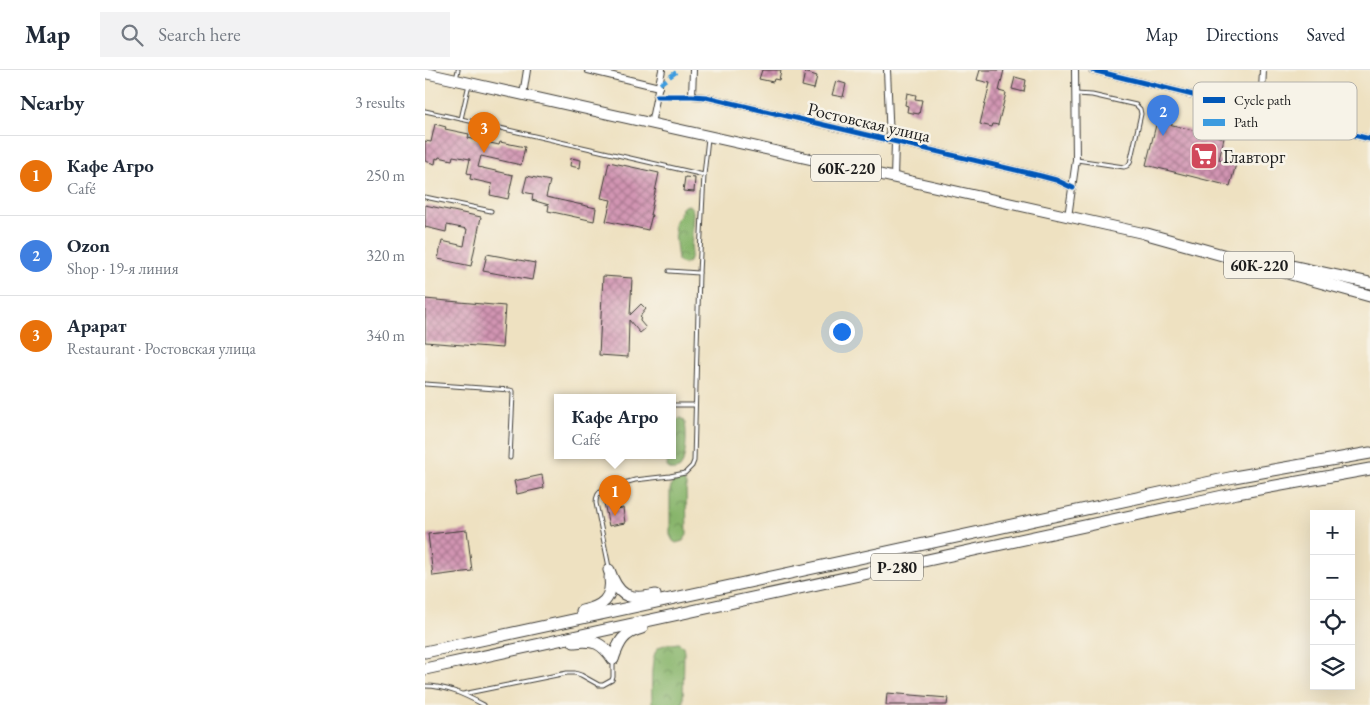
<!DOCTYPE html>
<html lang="en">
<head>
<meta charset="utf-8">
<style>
	body { margin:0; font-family:"EB Garamond",serif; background:#f2f2f3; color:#1f2937 }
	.controls { position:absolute; right:15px; bottom:15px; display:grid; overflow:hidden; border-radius:0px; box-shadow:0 5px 20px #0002 }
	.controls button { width:45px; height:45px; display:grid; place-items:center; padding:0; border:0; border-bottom:1px solid #e0e1e3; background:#fff; color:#1f2937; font:25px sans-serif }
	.you { position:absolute; left:416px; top:261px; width:18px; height:18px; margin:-12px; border:4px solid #fff; border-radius:50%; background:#1a73e8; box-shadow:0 0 0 8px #1a73e833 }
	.badge { display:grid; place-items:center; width:32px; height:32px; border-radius:50%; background:#2563eb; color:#fff; font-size:16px; font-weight:700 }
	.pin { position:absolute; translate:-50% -41px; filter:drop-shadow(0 1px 2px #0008) }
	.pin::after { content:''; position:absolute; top:26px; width:18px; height:15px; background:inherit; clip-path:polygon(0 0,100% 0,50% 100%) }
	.popup { position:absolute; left:129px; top:324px; width:122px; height:65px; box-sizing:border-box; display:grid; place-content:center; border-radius:0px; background:#fff; filter:drop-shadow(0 1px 4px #0005); font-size:16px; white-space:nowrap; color:#747a83 }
	.popup b { font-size:19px; color:#1f2937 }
	.popup::after { content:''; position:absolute; left:50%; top:100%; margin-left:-10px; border:10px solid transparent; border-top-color:#fff }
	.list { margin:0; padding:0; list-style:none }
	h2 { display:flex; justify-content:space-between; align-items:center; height:65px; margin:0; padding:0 20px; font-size:21px }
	h2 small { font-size:16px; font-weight:400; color:#747a83 }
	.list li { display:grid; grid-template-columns:32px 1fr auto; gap:15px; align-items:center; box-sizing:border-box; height:80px; padding:0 20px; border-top:1px solid #e0e1e3 }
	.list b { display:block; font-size:19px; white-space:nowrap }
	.list p { margin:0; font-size:16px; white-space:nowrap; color:#747a83 }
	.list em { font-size:16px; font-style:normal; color:#747a83 }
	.icon { flex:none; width:28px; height:28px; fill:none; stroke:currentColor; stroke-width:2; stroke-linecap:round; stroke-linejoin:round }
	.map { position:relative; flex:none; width:945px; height:635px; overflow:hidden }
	header { display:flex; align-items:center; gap:30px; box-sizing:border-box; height:70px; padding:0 25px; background:#fff; border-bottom:1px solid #e0e1e3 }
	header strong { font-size:24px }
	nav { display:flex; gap:28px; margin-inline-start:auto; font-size:18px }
	.search { width:350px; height:45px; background:#f2f2f3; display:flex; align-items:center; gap:12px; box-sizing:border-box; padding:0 18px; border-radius:0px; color:#747a83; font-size:19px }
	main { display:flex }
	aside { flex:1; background:#fff }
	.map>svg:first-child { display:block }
	.forest { fill:url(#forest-crowns); stroke:#526844 }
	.building { fill:url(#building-cross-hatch) }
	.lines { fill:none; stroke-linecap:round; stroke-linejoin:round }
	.lane-casing { stroke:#3c3a35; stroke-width:5 }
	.street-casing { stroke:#3c3a35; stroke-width:8 }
	.primary-casing { stroke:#3c3a35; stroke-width:12 }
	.highway-casing { stroke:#3c3a35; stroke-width:13 }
	.lane { stroke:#fff; stroke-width:3 }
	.street { stroke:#fff; stroke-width:6 }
	.primary { stroke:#fff; stroke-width:10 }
	.highway { stroke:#fff; stroke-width:11 }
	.quiet { stroke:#3c9bdf; stroke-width:4; stroke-dasharray:8 4; stroke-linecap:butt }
	.cycleway-casing { stroke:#f7f3e8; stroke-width:8 }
	.cycleway { stroke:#0057b8; stroke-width:5 }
	.labels { text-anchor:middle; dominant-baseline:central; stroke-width:5; stroke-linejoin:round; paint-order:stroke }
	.shield { fill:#f7f3e8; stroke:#5e5c59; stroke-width:1 }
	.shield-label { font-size:16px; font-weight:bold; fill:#1c1c1c }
	.street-label { font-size:18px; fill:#1c1c1c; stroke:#f7f3e8 }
	.poi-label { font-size:18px; fill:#1c1c1c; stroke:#f7f3e8; text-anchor:start }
	.key { fill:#f7f3e8; stroke:#b5b2ab; stroke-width:1 }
	.key-label { font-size:14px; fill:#1c1c1c }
</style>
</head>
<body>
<header>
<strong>Map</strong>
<div class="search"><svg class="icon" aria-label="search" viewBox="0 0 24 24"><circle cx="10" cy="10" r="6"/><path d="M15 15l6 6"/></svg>Search here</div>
<nav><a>Map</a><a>Directions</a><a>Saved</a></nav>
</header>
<main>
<aside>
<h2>Nearby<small>3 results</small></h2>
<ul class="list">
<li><span class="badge" style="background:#e8710a">1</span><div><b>Кафе Агро</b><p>Café</p></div><em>250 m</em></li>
<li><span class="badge" style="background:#3f7fe0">2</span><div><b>Ozon</b><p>Shop · 19-я линия</p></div><em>320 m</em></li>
<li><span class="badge" style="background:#e8710a">3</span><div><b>Арарат</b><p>Restaurant · Ростовская улица</p></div><em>340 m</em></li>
</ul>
</aside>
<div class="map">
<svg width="945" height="635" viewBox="0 0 945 635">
	<defs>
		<pattern id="forest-crowns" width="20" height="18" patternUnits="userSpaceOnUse" patternTransform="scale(1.25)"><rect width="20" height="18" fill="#88b56c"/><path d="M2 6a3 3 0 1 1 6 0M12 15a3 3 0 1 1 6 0" fill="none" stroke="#6e9258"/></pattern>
		<pattern id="building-cross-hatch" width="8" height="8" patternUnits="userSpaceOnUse" patternTransform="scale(1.25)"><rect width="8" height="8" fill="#d194b2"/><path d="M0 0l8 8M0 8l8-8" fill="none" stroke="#a97890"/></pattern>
	</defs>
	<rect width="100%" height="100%" fill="#f7f3e8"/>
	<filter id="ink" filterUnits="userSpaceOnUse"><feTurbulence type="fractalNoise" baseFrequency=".02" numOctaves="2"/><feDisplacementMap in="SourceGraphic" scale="10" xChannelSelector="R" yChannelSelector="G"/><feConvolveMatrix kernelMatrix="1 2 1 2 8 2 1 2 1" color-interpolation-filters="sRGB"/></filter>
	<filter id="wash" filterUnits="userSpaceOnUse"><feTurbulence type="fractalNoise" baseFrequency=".0096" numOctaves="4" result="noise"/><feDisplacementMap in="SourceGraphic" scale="20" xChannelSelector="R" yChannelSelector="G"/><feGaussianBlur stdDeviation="1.12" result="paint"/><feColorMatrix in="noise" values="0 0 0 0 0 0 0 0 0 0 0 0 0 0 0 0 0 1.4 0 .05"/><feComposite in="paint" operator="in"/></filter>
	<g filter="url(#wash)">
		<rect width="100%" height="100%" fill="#eee1c1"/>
		<g class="forest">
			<path d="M264,135L267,139L268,142L266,186L264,192L259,194L255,193L253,191L249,154L251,149L254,146L256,139L259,136Z"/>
			<path d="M255,348L259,350C263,360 261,391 255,398C250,401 247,401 242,397L243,385H248V350Z"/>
			<path d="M255,410L259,411L261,415L262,465L258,471L251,473L248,471L245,465V420L247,413Z"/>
			<path d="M253,573L258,576L259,582L258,635H227C227,623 224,584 234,577C239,574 247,574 253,573Z"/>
		</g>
		<g id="blocks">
			<g class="building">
				<path d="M337,0H356L354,10L349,9L348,12L334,9Z"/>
				<path d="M555,0H579L574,21L581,23L573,55L568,54L567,57L555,54L565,13L552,10Z"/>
				<path d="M380,2L392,6L389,19L377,16Z"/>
				<path d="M590,7L601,10L599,22L587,19Z"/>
				<path d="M411,11L421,14L418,27L407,25Z"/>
				<path d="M482,23L491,25L490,29L497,30L494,44L482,42L483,36L480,35Z"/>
				<path d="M732,51L799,68L794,90L811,94L805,116L721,95Z"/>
				<path d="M10,54L21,57L20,59L44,64L43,68L74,75L75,72L100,77L96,95L56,86L53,97L88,105L83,129L65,125L67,114L45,109L46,104L42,103L45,89L28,86L27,90L14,87L13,89L11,88L10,94L0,91V71L6,72Z"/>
				<path d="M146,88L156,90L155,98L145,96Z"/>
				<path d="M184,92L234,103L225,145H227L223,160L181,151L186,130L176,128Z"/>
				<path d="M102,106L125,111L121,127L171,138L169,151L123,141L124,135L107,130L108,124L98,122Z"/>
				<path d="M260,107L270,108L269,122L258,121Z"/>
				<path d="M0,135L56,147L46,196L13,189L17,171L39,176L42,159L22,155L21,162L0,157Z"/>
				<path d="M62,184L110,193L107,210L58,201Z"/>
				<path d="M178,206L207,208L205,245L216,234L221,239L216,245L215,251L221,258L215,263L204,250L203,287L174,285Z"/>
				<path d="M0,229L80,236L77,278L0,272Z"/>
				<path d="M117,405L119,418L92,424L89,411Z"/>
				<path d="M189,431L191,439L198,438L200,453L184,456L179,433Z"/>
				<path d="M42,460L47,501L8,506L3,464Z"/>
				<path d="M462,623L523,628L522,635H461Z"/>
			</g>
		</g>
	</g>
	<g filter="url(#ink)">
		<use href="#blocks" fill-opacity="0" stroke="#3c3a35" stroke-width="1"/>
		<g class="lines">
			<g class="lane-casing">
				<g id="lane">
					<path d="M31,9L33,0"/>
					<path d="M651,24L667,25L711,35L715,39L716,44L705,93L702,96L699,97L652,90"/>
					<path d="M0,41L36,49L44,14"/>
					<path d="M36,49L279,105"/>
					<path d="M0,127L66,141"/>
					<path d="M244,201L274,203"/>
					<path d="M0,314L85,320L88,321V324L85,388"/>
					<path d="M248,335H270"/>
					<path d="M184,497L171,433C171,426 173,423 178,419L210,410L245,406L260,403L267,396L269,391L274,203L279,105L283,68"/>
					<path d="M0,616C22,616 40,625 59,635"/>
					<path d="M38,624L142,603H150L156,605L174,615H178L187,610L188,607V591"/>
				</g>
			</g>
			<g class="street-casing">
				<g id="street">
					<path d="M163,0L234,17"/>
					<path d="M462,0L465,71"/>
					<path d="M667,0L945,69"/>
					<path d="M98,25L102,0"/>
					<path d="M232,26H267L281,27L616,106L631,110L648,118"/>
					<path d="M267,26L268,0"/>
					<path d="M836,42L838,0"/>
					<path d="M226,54L237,0"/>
					<path d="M469,108L470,72"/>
					<path d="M643,147L651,90L650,0"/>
				</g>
			</g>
			<g class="primary-casing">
				<path id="primary" d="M0,3L722,164"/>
			</g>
			<g class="highway-casing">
				<g id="highway">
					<path d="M722,164L945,226"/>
					<path d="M853,193L945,213"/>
					<path d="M184,500C193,526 203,531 230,525"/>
					<path d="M157,541C177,537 188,529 185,507"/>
					<path d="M149,572C169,569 177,573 188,589"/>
					<path d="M0,582L809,407L945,383"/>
					<path d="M188,589C194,572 198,563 217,558"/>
					<path d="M0,599L812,423L945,399"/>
				</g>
			</g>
			<use href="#lane" class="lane"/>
			<use href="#street" class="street"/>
			<use href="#primary" class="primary"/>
			<use href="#highway" class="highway"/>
			<path class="quiet" d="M235,14L254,0"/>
			<g class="cycleway-casing">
				<g id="cycleway">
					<path d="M667,0L945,69"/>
					<path d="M232,26H267L281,27L616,106L631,110L648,118"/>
				</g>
			</g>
			<use href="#cycleway" class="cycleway"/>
		</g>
	</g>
	<defs>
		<g id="supermarket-square" transform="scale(1.4375)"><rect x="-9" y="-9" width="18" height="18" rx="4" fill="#d1495b" stroke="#f7f3e8"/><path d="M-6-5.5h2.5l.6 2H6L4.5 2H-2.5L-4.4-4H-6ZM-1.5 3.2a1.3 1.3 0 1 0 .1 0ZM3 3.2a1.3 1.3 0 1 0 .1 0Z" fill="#fff"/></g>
	</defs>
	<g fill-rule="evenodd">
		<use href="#supermarket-square" x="779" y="86"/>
	</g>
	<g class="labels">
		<g class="shield">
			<rect x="386" y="84.5" width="70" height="27" rx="4"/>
			<rect x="799" y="181.5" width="70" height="27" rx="4"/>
			<rect x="446" y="483.5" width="52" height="27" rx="4"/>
		</g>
		<g class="shield-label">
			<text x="421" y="98">60К-220</text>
			<text x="834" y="195">60К-220</text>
			<text x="472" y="497">Р-280</text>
		</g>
		<g class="street-label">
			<text transform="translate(444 52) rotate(13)">Ростовская улица</text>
		</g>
		<g class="poi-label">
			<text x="798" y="86">Главторг</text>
		</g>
	</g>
	<rect x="768" y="12" width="164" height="58" rx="8" class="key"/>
	<rect x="778" y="27" width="22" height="6" fill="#0057b8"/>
	<rect x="778" y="49" width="22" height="7" fill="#3c9bdf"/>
	<g class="key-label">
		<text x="809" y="35">Cycle path</text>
		<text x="809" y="57">Path</text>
	</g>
</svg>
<div class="controls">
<button>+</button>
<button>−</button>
<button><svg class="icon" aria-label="locate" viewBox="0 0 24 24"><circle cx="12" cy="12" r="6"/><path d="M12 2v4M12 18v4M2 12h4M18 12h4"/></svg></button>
<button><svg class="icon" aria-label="layers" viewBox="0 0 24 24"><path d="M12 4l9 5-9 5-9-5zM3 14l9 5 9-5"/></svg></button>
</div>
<div class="you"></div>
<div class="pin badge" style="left:190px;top:446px;background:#e8710a">1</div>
<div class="popup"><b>Кафе Агро</b>Café</div>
<div class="pin badge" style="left:738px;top:66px;background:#3f7fe0">2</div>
<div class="pin badge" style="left:59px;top:83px;background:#e8710a">3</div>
</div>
</main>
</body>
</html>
